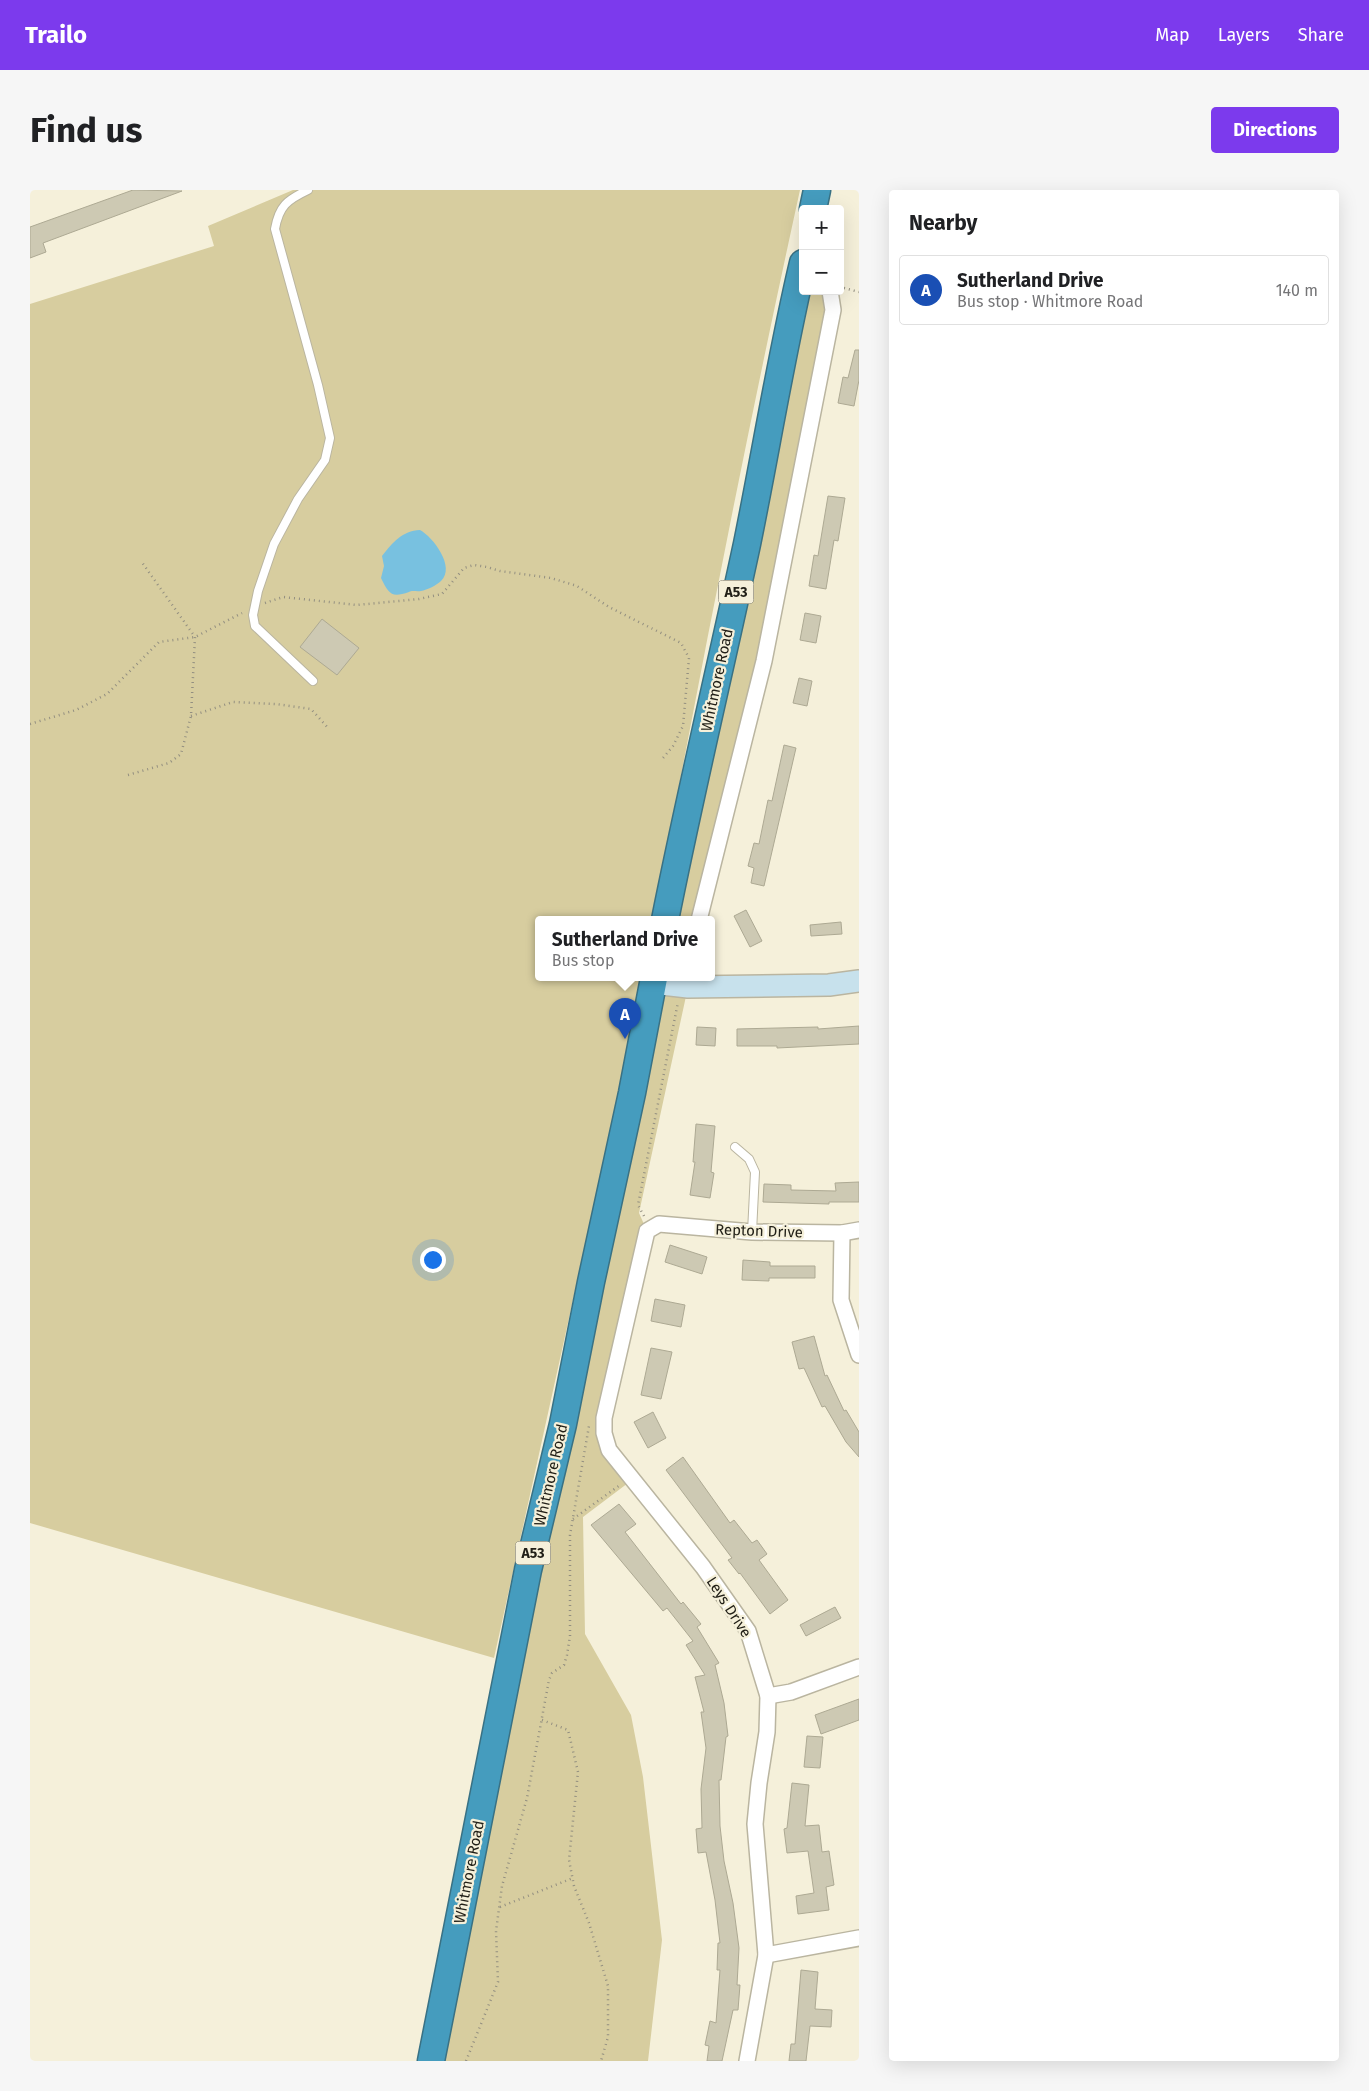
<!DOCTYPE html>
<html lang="en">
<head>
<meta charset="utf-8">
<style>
	body { margin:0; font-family:"Fira Sans",sans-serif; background:#f6f6f6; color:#202124 }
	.controls { position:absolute; right:15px; top:15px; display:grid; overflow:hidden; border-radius:5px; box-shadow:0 5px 20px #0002 }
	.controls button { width:45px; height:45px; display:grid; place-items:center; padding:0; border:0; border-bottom:1px solid #e0e0e0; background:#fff; color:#202124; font:25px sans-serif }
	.you { position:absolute; left:402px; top:1069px; width:18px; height:18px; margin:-12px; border:4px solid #fff; border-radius:50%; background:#1a73e8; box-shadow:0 0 0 8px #1a73e833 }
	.badge { display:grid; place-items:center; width:32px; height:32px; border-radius:50%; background:#7c3aed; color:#fff; font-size:16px; font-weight:700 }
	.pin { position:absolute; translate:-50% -41px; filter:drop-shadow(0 1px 2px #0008) }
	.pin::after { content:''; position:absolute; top:26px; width:18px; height:15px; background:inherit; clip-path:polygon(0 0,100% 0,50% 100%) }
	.popup { position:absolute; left:505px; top:726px; width:180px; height:65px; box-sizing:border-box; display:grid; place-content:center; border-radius:5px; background:#fff; filter:drop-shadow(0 1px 4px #0005); font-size:16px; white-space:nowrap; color:#757577 }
	.popup b { font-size:19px; color:#202124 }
	.popup::after { content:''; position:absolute; left:50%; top:100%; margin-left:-10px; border:10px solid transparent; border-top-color:#fff }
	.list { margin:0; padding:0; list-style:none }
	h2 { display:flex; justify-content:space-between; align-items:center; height:65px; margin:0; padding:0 20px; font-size:21px }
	h2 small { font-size:16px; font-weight:400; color:#757577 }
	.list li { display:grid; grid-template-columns:32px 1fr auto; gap:15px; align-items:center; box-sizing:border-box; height:70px; margin:0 10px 10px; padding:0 10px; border:1px solid #e0e0e0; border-radius:5px }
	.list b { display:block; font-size:19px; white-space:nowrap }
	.list p { margin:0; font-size:16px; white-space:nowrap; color:#757577 }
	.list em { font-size:16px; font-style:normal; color:#757577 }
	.map { position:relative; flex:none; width:829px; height:1871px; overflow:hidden; border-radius:5px }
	header { display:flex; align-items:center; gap:30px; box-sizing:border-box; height:70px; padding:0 25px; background:#7c3aed; color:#fff }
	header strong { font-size:24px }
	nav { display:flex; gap:28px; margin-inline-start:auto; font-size:18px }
	.intro { display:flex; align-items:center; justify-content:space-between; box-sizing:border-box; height:120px; padding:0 30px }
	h1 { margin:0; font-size:35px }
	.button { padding:12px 22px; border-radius:5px; background:#7c3aed; color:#fff; font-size:18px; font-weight:700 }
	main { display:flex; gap:30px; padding:0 30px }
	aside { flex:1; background:#fff; border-radius:5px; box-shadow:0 5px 20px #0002 }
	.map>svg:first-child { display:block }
	.green { fill:#d7cd9f }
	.water { fill:#78c1e0 }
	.building { fill:#cdc9b3; stroke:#ada993 }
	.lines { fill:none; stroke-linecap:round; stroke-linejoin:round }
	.lane-casing { stroke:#bab5a0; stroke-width:10 }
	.street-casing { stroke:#bab5a0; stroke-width:18 }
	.secondary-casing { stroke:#bab5a0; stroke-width:24 }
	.highway-casing { stroke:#397184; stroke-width:29 }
	.path { stroke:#938f80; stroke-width:2.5; stroke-dasharray:1 4; stroke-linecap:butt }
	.lane { stroke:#fff; stroke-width:8 }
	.street { stroke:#fff; stroke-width:15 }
	.secondary { stroke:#c7e1ec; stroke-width:21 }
	.highway { stroke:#459cbe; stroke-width:26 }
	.labels { text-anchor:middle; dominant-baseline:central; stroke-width:4.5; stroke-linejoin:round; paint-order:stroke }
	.shield { fill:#f5f0da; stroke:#615e52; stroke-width:1 }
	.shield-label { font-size:14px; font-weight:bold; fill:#222018 }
	.street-label { font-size:15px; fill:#222018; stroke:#f5f0da }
</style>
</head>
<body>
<header>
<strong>Trailo</strong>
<nav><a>Map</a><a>Layers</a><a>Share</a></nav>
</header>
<div class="intro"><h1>Find us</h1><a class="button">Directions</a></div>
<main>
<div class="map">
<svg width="829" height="1871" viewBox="0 0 829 1871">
	<rect width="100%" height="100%" fill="#f5f0da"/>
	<g class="green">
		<path d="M263,0H770C717,242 669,486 624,730H509V788H614L464,1468L0,1333V114L184,56L178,36Z"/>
		<path d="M773,101H800L803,120L669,730H635Z"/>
		<path d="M624,788L658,797L609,1023L617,1041L574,1244L602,1290L553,1327L555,1444L601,1525L613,1587L632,1750L618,1871H401Z"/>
	</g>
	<path class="water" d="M390,340C403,347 426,377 411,391C407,395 397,400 391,401C387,402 382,400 379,402C361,408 359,404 351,388L354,376L352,366C363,352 372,341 390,340Z"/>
	<g class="building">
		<path d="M103,0L152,1L13,53L16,62L0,68V37Z"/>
		<path d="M825,160H829V190L824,216L808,213L813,187L818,188Z"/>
		<path d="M798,306L815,308L808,351L804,350L796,399L779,396L784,365L788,366Z"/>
		<path d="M775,423L791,426L786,453L770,450Z"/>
		<path d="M292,429L329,458L307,485L270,457Z"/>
		<path d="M769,488L782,491L777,516L763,513Z"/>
		<path d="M754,555L766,558L734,696L721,693L724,678L718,676L724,653L729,654L738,610L742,611Z"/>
		<path d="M716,720L732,751L720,757L704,726Z"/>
		<path d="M811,732L812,744L781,746L780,735Z"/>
		<path d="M829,836V854L747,858V856H707V839L788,837V839Z"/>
		<path d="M667,837L686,838L685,856L666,855Z"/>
		<path d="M666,934L685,936L681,982L684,983L680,1008L660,1005L665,972H663Z"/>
		<path d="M829,992V1012H799V1014L733,1012L734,994L761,995V1000L806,1001L805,993Z"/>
		<path d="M640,1055L677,1067L672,1084L635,1072Z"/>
		<path d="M713,1070L740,1072V1076H785V1088H739V1091L712,1090Z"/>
		<path d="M625,1109L655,1115L651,1137L621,1131Z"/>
		<path d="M784,1146L795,1186L797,1185L814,1221L816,1220L829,1242V1267L816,1252L795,1216L792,1217L774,1178L769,1179L762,1152Z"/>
		<path d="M621,1158L642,1162L631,1209L611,1205Z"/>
		<path d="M623,1222L636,1248L618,1258L604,1232Z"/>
		<path d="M653,1267L700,1333L704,1330L722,1353L727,1350L737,1364L729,1370L758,1410L740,1424L710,1383L709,1384L698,1370L702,1368L636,1280Z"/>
		<path d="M589,1314L606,1334L595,1342L651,1414L653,1412L671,1434L667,1437L689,1473L685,1475L694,1513L698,1546L696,1547L691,1590H689L690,1636L694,1671L703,1713L709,1758L707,1795H710L708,1820H703L692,1871H677L679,1856L675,1855L680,1831L686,1833L690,1780H687L688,1753H690L685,1710L676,1662L668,1663L666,1639L672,1638L671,1599L676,1558L671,1522H674L665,1487L675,1485L656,1455L663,1451L637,1418L633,1421L561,1335Z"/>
		<path d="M805,1417L811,1428L776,1446L770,1435Z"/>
		<path d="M829,1509V1530L791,1544L785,1525Z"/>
		<path d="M777,1546L793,1547L790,1578L774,1577Z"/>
		<path d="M762,1593L779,1595L775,1636L789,1635L792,1662L799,1661L804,1695L796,1697L799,1720L768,1724L766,1706L784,1703L778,1661L757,1663L754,1639L757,1638Z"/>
		<path d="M771,1780L788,1782L785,1819L802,1820L801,1837L780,1836L776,1871H759L761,1854H765Z"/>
	</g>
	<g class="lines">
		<g class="lane-casing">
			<g id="lane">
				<path d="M278,0C257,10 249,16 245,39L288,195L300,248L295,270L268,309L244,354L228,401L223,425L225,436L283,491"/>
				<path d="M705,957L719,969L725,982L722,1042"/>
			</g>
		</g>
		<g class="street-casing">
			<g id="street">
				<path d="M669,730L734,471L803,120L800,101"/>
				<path d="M812,1043L811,1110L829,1165"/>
				<path d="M738,1506L761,1502L829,1477"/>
				<path d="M736,1765L829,1748"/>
				<path d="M717,1871L736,1765L725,1634L729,1593L737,1542L738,1506L718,1441L673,1377L579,1260L574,1243V1228L617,1041L629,1034L722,1042L812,1043L829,1040"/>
			</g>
		</g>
		<g class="secondary-casing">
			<path id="secondary" d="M623,793L658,797L799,795L829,791"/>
		</g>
		<g class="highway-casing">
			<g id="highway">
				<path d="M783,19L787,0"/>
				<path d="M635,730C660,604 690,480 717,354C736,261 751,166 773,73"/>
				<path d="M401,1871L498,1380L533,1234L561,1092L602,903L624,788"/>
			</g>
		</g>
		<g class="path">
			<path d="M814,98L829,102"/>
			<path d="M235,413L253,407L327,415L389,409L412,404L434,378L444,375L457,377L470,381L521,388L547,396L579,417L651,453L659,468L653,536L643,556L633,568"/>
			<path d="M161,526L203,512L246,514L281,519L299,539"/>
			<path d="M0,534L46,520L77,504L129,452L165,447L212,423"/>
			<path d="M98,585L139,573L151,564L161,526L165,447L111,371"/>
			<path d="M614,1026L608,1015L648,812"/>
			<path d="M543,1329L590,1295"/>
			<path d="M512,1530L538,1540L548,1582L539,1670L544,1696L559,1733L578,1796V1847L571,1871"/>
			<path d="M470,1717L543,1688"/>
			<path d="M436,1871L468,1792L466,1741L472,1696L497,1608L519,1490L522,1483L534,1475L537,1465L540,1446V1345L559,1236"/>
		</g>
		<use href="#lane" class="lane"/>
		<use href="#street" class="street"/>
		<use href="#secondary" class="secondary"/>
		<use href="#highway" class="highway"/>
	</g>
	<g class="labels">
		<g class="shield">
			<rect x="688.5" y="390.5" width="35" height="23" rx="4"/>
			<rect x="485.5" y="1351.5" width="35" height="23" rx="4"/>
		</g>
		<g class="shield-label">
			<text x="706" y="402">A53</text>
			<text x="503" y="1363">A53</text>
		</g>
		<g class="street-label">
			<text transform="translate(687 490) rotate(-78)">Whitmore Road</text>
			<text transform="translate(729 1041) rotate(2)">Repton Drive</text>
			<text transform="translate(521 1285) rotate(-77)">Whitmore Road</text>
			<text transform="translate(699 1417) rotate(57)">Leys Drive</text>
			<text transform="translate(439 1682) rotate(-79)">Whitmore Road</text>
		</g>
	</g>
</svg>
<div class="controls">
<button>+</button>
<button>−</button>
</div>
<div class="you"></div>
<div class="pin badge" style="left:595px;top:849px;background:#1a4fb4">A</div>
<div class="popup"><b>Sutherland Drive</b>Bus stop</div>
</div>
<aside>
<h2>Nearby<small></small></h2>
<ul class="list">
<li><span class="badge" style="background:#1a4fb4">A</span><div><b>Sutherland Drive</b><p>Bus stop · Whitmore Road</p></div><em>140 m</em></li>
</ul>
</aside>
</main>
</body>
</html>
